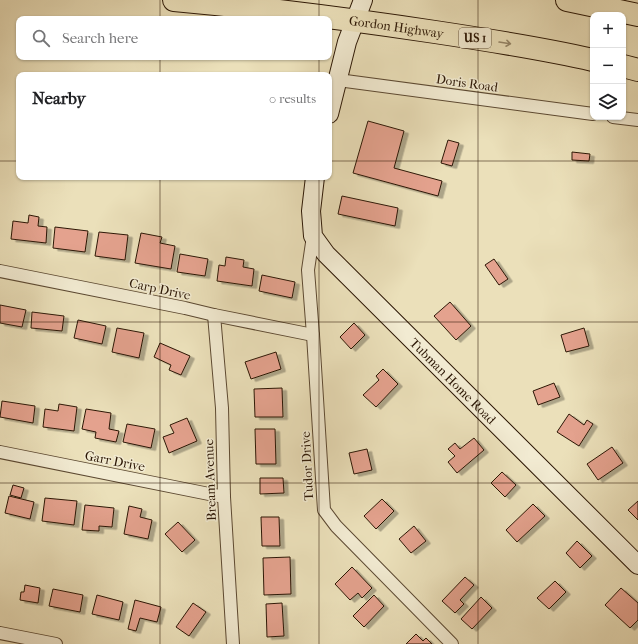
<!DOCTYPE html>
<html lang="en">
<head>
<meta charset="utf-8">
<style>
	body { margin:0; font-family:"IM FELL French Canon",serif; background:#f2f2f2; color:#202124 }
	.controls { position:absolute; right:12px; top:12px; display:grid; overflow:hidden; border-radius:8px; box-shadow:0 1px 3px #0004 }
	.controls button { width:36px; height:36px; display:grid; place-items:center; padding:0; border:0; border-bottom:1px solid #e0e0e0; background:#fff; color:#202124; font:20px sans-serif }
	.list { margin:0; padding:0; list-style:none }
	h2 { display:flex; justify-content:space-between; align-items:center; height:52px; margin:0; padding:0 16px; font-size:17px }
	h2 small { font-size:13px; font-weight:400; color:#757577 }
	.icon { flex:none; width:22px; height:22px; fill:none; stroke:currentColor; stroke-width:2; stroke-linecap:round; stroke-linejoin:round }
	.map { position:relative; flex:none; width:638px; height:644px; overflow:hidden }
	.search { position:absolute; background:#fff; box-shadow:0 1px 3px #0004; left:16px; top:16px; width:316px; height:44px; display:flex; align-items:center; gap:10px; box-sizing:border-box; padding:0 14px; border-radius:8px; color:#757577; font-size:15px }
	.panel { position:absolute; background:#fff; box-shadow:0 1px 3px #0004; left:16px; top:72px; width:316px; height:108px; border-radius:8px }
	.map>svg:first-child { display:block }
	.building { fill:#e4a28e; stroke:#2c1705; filter:url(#shadow) }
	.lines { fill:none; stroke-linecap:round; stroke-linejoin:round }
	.street-casing { stroke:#5c4932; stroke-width:14 }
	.secondary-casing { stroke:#2c1705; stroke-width:20 }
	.highway-casing { stroke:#2c1705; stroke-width:24 }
	.street { stroke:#f2ebd2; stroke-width:12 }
	.secondary { stroke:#f2ebd2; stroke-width:18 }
	.highway { stroke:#ebe0ba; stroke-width:22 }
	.oneway { stroke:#958669 }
	.grid { fill:none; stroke:#2c1705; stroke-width:1; stroke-opacity:0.55 }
	.labels { text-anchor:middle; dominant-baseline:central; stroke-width:3; stroke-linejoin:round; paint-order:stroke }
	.shield { fill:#f2ebd2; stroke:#675742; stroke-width:1 }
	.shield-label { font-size:12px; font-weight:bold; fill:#2c1705 }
	.street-label { font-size:13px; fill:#2c1705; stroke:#f2ebd2 }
</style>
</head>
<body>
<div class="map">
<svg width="638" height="644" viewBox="0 0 638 644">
	<defs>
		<filter id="shadow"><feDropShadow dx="4.5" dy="2.5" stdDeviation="0" flood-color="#0004"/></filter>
	</defs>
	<rect width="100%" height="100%" fill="#ebe0ba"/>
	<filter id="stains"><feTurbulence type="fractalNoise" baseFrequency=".005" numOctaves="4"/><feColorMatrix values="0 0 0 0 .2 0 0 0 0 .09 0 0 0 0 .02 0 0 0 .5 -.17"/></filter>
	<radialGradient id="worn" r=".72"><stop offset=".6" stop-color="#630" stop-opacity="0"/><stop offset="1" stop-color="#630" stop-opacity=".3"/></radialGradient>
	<g class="building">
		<path d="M368,121L404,131L394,168L442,181L438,196L353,173Z"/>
		<path d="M448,140L459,143L452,166L441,163Z"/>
		<path d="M572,152L590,154L589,161L572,160Z"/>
		<path d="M342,196L398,208L395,226L338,214Z"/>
		<path d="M29,215L39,217L38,226L47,227L46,243L11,239L13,221L28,223Z"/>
		<path d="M55,227L88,231L85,252L53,248Z"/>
		<path d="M99,232L128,235L125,260L95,256Z"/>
		<path d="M141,233L162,237L160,243L175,246L171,269L135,263Z"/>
		<path d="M180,254L208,259L205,276L177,272Z"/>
		<path d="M226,257L244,260L243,267L254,269L252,286L217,281L219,265L225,266Z"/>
		<path d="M494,259L508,279L499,285L485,265Z"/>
		<path d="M262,275L295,282L292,298L259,291Z"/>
		<path d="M450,302L471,326L456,340L434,316Z"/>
		<path d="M0,305L26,310L22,327L0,323Z"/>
		<path d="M32,312L64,316L62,331L31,328Z"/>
		<path d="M78,320L106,326L102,344L74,338Z"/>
		<path d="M354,323L365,335L351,349L340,337Z"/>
		<path d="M117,328L144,333L139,358L112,352Z"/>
		<path d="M584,328L589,346L566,352L561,335Z"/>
		<path d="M160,343L190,356L181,375L169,370L171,365L154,357Z"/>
		<path d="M276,352L281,369L251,379L245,362Z"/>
		<path d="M383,369L398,384L376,407L363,395L379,380L376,376Z"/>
		<path d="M554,383L560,397L538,405L533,391Z"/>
		<path d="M282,388L283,417H255L254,389Z"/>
		<path d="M2,401L35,406L33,423L0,417Z"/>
		<path d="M59,404L77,407L74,431L43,427L45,409L58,411Z"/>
		<path d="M86,409L111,413L109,429L119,431L116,442L95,438L96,432L82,429Z"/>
		<path d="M569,414L584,425L587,420L593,424L579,446L557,432Z"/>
		<path d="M187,418L197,441L169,453L163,437L174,433L170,425Z"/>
		<path d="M127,424L155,429L151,448L123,442Z"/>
		<path d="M255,429H275L276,464H256Z"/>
		<path d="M474,438L484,450L457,473L448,462L455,456L448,449L455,443L460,449Z"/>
		<path d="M612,447L623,463L598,480L587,464Z"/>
		<path d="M367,449L372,470L354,474L349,453Z"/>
		<path d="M502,472L516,485L505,497L491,483Z"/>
		<path d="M260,478H283L284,493L260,494Z"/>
		<path d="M13,485L24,488L21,498L10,495Z"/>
		<path d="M9,496L34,502L30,519L5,513Z"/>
		<path d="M45,498L77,501L74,525L42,521Z"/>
		<path d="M382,499L394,511L376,529L364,516Z"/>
		<path d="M638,501V520L628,510Z"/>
		<path d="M533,504L545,516L517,542L506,530Z"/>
		<path d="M85,505L114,508L112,527L99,526V531L82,530Z"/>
		<path d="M129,506L142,509L140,517L152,520L148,539L124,534Z"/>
		<path d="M261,517H279L280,546H262Z"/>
		<path d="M178,522L195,540L182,552L165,534Z"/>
		<path d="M414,526L426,541L411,553L399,539Z"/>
		<path d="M577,541L592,556L580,568L566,553Z"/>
		<path d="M290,557L291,594L264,595L263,558Z"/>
		<path d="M352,567L372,588L362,598L358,593L350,600L335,584Z"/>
		<path d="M465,577L474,585L460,600L464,604L455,613L442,601Z"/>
		<path d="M555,581L566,592L549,609L537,598Z"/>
		<path d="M25,585L40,588L38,603L20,600L21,592H24Z"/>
		<path d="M621,588L638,603V620L630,628L605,605Z"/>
		<path d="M53,589L83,595L80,612L49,606Z"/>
		<path d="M97,595L123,602L119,620L92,614Z"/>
		<path d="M374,595L384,606L364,627L353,616Z"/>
		<path d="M481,597L492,608L472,629L461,619Z"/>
		<path d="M135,600L161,607L157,622L140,618L136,631L128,629Z"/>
		<path d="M193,603L206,612L189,636L176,627Z"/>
		<path d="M282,603L284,636L267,637L266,604Z"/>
		<path d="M416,634L423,641L426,638L432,644H406Z"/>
	</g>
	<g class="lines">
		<g class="street-casing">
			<g id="street">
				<path d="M338,80L593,114"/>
				<path d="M613,117L638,120"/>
				<path d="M313,236L308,270L313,335L324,510L336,526L452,644"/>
				<path d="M0,271L185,308L214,315L313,335"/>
				<path d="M214,315L222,408L224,497L233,644"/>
				<path d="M0,452L224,497"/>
				<path d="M0,633L56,644"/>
			</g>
		</g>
		<g class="secondary-casing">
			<g id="secondary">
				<path d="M329,114L347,42L363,0"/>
				<path id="s1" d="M315,177L311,211L313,236L326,254L638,565"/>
			</g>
		</g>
		<g class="highway-casing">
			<g id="highway">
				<path id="s2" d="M174,0C262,8 349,19 435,32C488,40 541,48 593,60"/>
				<path d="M567,0L638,15"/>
				<path d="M623,66L638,70"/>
			</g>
		</g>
		<use href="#street" class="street"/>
		<use href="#secondary" class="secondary"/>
		<use href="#highway" class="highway"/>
	</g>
	<defs><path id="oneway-shaft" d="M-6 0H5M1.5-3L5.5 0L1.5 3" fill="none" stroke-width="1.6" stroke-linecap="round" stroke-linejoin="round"/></defs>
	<use class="oneway" href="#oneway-shaft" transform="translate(505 43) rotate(9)"/>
	<path class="grid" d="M160,0V19M319,0V19M478,0V644M160,57V75M319,57V75M0,161H19M329,161H638M160,177V644M319,177V644M0,322H638M0,483H638"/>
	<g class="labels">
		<rect class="shield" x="459" y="28" width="32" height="20" rx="3"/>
		<g class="shield-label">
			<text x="475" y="38">US 1</text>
		</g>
		<g class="street-label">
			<text stroke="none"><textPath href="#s2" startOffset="224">Gordon Highway</textPath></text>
			<text transform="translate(467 83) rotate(8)">Doris Road</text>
			<text transform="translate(160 289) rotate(12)">Carp Drive</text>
			<text stroke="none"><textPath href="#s1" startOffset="261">Tubman Home Road</textPath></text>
			<text transform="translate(115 461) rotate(11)">Garr Drive</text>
			<text transform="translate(307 466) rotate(-93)">Tudor Drive</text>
			<text transform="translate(210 480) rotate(-92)">Bream Avenue</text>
		</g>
	</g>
	<rect width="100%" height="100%" filter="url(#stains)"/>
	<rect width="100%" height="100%" fill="url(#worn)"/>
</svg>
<div class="controls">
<button>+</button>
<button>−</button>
<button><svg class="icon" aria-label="layers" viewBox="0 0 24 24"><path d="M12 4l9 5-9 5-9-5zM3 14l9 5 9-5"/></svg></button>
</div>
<div class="search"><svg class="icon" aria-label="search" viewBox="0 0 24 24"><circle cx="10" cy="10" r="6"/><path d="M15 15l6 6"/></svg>Search here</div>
<section class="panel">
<h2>Nearby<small>0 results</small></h2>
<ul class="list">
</ul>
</section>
</div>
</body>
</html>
